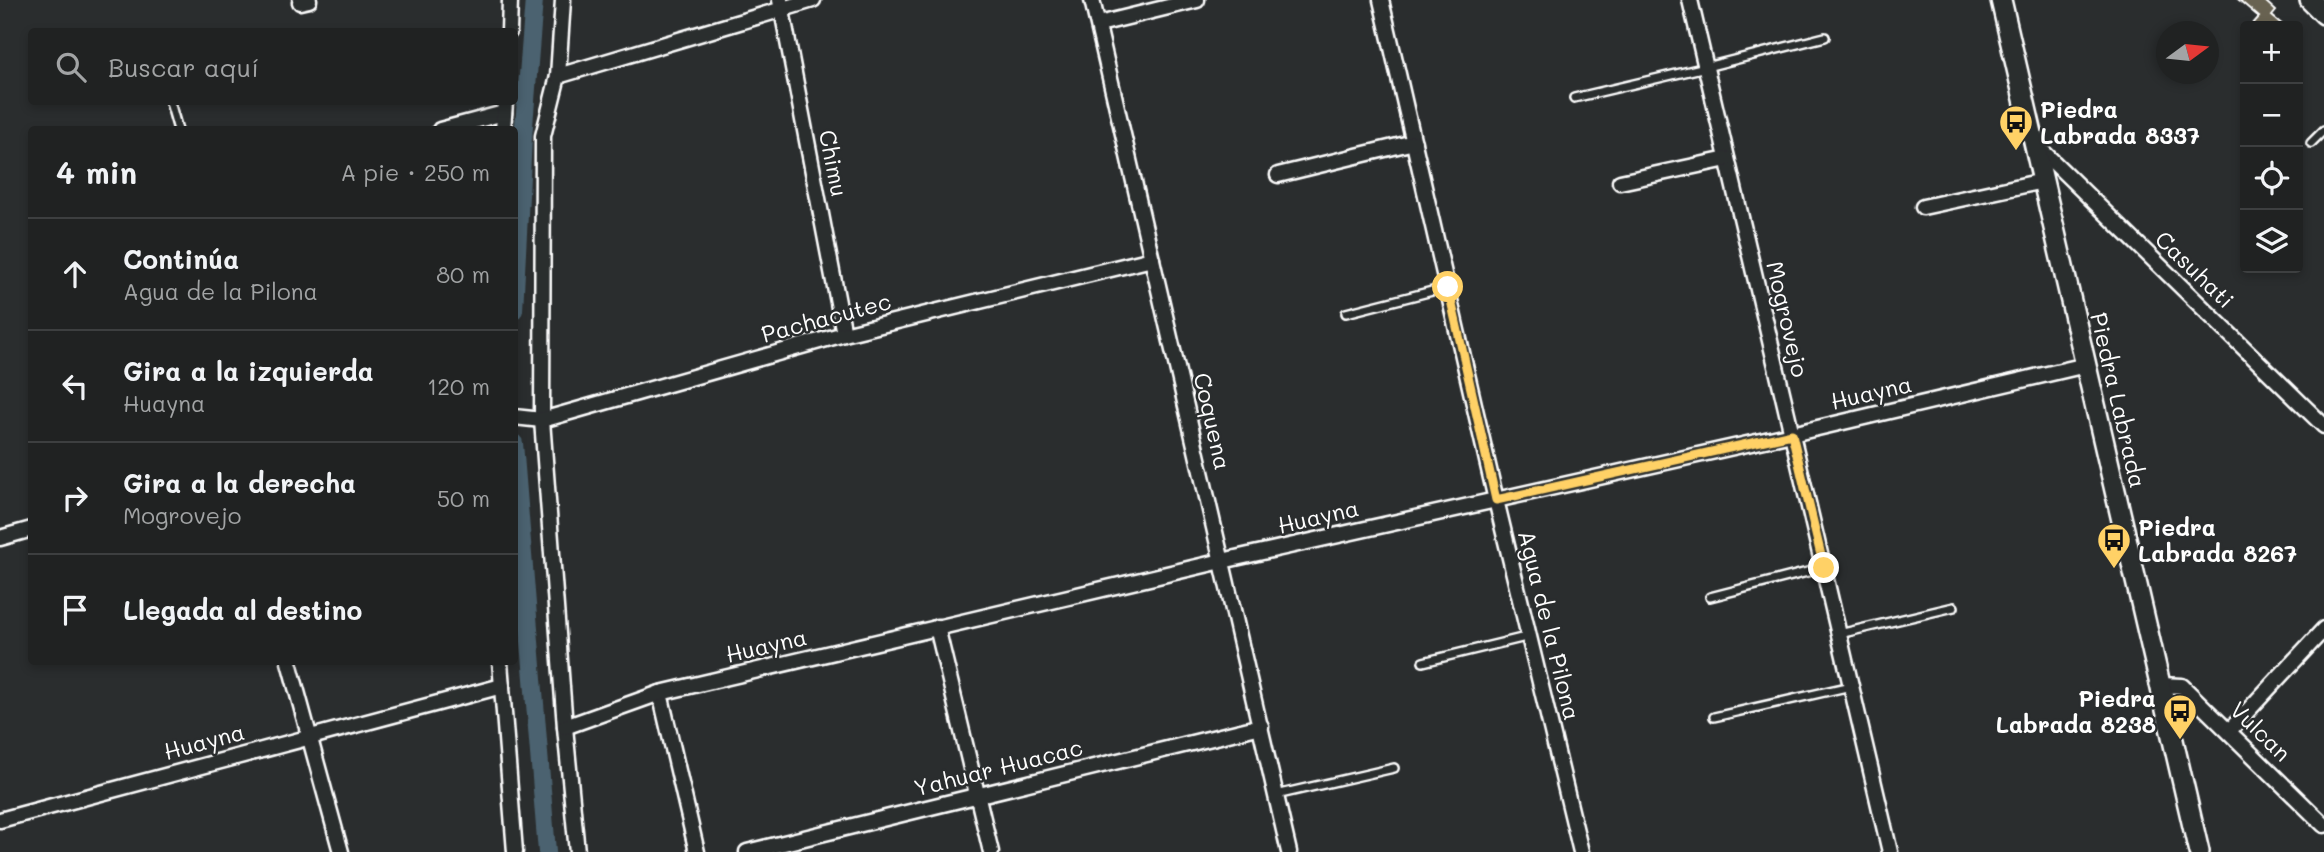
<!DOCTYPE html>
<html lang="es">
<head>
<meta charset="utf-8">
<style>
	body { margin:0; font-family:Mali,sans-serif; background:#2d2f2f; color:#f1f3f6 }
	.controls { position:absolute; right:21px; top:21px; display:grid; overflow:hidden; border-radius:7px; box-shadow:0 4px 10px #0003 }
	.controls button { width:63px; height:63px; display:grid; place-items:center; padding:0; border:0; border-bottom:2px solid #3d3f40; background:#202222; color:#f1f3f6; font:35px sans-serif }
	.compass { position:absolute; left:2156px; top:21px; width:63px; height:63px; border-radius:50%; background:#202222; box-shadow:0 4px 10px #0003; rotate:75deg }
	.stop { position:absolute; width:21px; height:21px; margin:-16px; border:5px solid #ffd166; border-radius:50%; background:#fff }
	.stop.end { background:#ffd166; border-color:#fff; box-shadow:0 2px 7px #0008 }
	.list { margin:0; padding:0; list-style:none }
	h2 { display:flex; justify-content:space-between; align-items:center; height:91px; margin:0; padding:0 28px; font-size:30px }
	h2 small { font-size:23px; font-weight:400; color:#a2a4a5 }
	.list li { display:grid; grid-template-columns:46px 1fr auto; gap:21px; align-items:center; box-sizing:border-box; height:112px; padding:0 28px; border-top:2px solid #3d3f40 }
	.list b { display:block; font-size:26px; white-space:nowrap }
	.list p { margin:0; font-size:23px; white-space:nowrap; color:#a2a4a5 }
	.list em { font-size:23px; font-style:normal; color:#a2a4a5 }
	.icon { flex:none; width:38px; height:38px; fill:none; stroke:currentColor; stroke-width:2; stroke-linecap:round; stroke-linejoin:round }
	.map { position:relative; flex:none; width:2324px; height:852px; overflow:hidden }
	.search { position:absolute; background:#202222; box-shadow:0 4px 10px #0003; left:28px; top:28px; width:490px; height:77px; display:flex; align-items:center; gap:18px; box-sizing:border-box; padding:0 24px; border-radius:7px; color:#a2a4a5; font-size:26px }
	.panel { position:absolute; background:#202222; box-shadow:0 4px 10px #0003; left:28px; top:126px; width:490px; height:539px; border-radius:7px }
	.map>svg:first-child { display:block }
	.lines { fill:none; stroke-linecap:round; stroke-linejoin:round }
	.canal { stroke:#4b626f; stroke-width:18 }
	.building { fill:#686251; stroke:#fff; stroke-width:2 }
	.lane-casing { stroke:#fff; stroke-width:12 }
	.street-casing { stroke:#fff; stroke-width:19 }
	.secondary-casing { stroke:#fff; stroke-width:24 }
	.lane { stroke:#2a2d2e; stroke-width:7 }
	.street { stroke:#2a2d2e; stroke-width:14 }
	.secondary { stroke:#2a2d2e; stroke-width:19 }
	.route { stroke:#ffd166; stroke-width:9 }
	.labels { text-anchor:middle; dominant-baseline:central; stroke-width:5; stroke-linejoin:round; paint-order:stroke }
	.poi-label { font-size:23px; font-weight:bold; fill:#fff; stroke:#2a2d2e; text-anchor:start }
	.street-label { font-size:23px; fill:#fff; stroke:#2a2d2e }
</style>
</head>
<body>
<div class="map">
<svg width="2324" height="852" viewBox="0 0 2324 852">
	<rect width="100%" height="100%" fill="#2a2d2e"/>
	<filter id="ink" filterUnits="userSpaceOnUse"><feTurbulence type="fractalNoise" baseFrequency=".0143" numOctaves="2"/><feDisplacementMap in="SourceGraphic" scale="14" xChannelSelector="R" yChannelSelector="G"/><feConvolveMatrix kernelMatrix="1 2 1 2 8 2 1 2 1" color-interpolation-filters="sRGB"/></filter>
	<g filter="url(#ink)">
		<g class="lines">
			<g class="canal">
				<path d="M514,310L523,138L534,0"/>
				<path d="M514,443L547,852"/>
			</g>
		</g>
		<path class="building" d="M2239,0H2264L2276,11L2272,16L2284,26H2251L2259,17Z"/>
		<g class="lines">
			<g class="lane-casing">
				<g id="lane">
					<path d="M1574,98L1706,67L1825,37"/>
					<path d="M170,102L178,130"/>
					<path d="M2311,143L2324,130"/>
					<path d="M1346,313L1448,287"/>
					<path d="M1710,597L1823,568"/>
					<path d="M1839,634L1954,607"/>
					<path d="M1423,662L1530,636"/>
					<path d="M1714,717L1851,686"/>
					<path d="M1276,795L1394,768"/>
				</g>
			</g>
			<g class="street-casing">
				<g id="street">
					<path d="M563,0L558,76L543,136L542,420L565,727L577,852"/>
					<path d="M780,0L844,334"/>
					<path d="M1092,0L1289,852"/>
					<path d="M1381,0L1496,500L1581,852"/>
					<path d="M1690,0L1890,852"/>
					<path d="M300,2L309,0"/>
					<path d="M1099,24L1197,0"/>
					<path d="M509,32L510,0"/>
					<path d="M558,76L813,0"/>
					<path d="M440,130L504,113"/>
					<path d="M503,130L505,102"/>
					<path d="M2036,145L2324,426"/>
					<path d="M1278,175L1414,142"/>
					<path d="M1620,182L1727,159"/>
					<path d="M1923,207L2043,181"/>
					<path d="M514,417L542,420L844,334L1152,259"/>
					<path d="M0,538L32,529"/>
					<path d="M937,627L991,852"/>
					<path d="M289,662L341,852"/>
					<path d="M500,662L515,852"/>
					<path d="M2160,685L2182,686L2324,825"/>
					<path d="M660,693L697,852"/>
					<path d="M565,727L660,693L1222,561L1792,434L2086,365"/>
					<path d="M2229,731L2324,629"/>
					<path d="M0,820L502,686"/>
					<path d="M747,852L1261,726"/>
				</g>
			</g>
			<g class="secondary-casing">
				<g id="secondary">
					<path d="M2001,0L2199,852"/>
					<path d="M2310,0L2324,14"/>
				</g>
			</g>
			<use href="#lane" class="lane"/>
			<use href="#street" class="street"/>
			<use href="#secondary" class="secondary"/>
		</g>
	</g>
	<g class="lines" filter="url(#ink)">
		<path class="route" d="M1448,287L1496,500L1792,434L1824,568"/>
	</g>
	<defs>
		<g id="bus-pin" transform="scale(1.75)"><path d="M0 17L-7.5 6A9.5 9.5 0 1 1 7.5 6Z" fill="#ffd166" stroke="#2a2d2e"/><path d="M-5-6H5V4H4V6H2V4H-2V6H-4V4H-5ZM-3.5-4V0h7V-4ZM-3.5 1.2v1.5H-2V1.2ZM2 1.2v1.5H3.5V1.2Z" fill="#111"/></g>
	</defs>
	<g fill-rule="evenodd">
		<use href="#bus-pin" x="2016" y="122"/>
		<use href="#bus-pin" x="2114" y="540"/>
		<use href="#bus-pin" x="2180" y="711"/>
	</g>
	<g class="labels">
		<g class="poi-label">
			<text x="2040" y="109">Piedra<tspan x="2040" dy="26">Labrada 8337</tspan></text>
			<text x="2138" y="527">Piedra<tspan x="2138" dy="26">Labrada 8267</tspan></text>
			<text x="2156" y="698" text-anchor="end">Piedra<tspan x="2156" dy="26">Labrada 8238</tspan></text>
		</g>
		<g class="street-label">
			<text transform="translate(834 163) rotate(79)">Chimu</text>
			<text transform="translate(2195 269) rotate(44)">Casuhati</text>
			<text transform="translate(826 317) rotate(-15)">Pachacutec</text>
			<text transform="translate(1788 319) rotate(77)">Mogrovejo</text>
			<text transform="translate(1871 392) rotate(-13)">Huayna</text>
			<text transform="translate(2119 400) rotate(77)">Piedra Labrada</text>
			<text transform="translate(1213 421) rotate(77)">Coquena</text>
			<text transform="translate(1318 516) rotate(-13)">Huayna</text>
			<text transform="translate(1550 625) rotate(76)">Agua de la Pilona</text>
			<text transform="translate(766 645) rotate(-13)">Huayna</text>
			<text transform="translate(2261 731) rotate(44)">Vulcan</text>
			<text transform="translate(204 741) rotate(-15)">Huayna</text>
			<text transform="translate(998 767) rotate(-14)">Yahuar Huacac</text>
		</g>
	</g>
</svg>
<div class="controls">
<button>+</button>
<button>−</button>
<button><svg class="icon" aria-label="locate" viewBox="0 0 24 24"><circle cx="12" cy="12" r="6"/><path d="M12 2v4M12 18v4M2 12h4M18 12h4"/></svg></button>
<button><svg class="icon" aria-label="layers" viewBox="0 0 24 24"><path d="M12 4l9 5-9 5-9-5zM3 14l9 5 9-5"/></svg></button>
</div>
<svg class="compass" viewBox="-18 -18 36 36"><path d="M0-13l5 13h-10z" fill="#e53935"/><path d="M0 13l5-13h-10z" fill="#a2a4a5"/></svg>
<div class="stop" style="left:1448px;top:287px"></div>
<div class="stop end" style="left:1824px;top:568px"></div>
<div class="search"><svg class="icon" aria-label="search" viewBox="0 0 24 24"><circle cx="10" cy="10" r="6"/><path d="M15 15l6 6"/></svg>Buscar aquí</div>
<section class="panel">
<h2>4 min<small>A pie · 250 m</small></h2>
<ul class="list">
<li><svg class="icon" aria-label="ahead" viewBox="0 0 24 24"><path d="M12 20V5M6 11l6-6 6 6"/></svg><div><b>Continúa</b><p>Agua de la Pilona</p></div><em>80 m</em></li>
<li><svg class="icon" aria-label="left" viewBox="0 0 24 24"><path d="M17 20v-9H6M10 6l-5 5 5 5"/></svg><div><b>Gira a la izquierda</b><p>Huayna</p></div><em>120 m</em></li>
<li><svg class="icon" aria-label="right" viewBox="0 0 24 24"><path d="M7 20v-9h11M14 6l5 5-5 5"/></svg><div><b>Gira a la derecha</b><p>Mogrovejo</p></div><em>50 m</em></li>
<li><svg class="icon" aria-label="arrive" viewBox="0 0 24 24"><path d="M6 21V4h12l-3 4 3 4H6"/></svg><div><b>Llegada al destino</b></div></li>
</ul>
</section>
</div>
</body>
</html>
